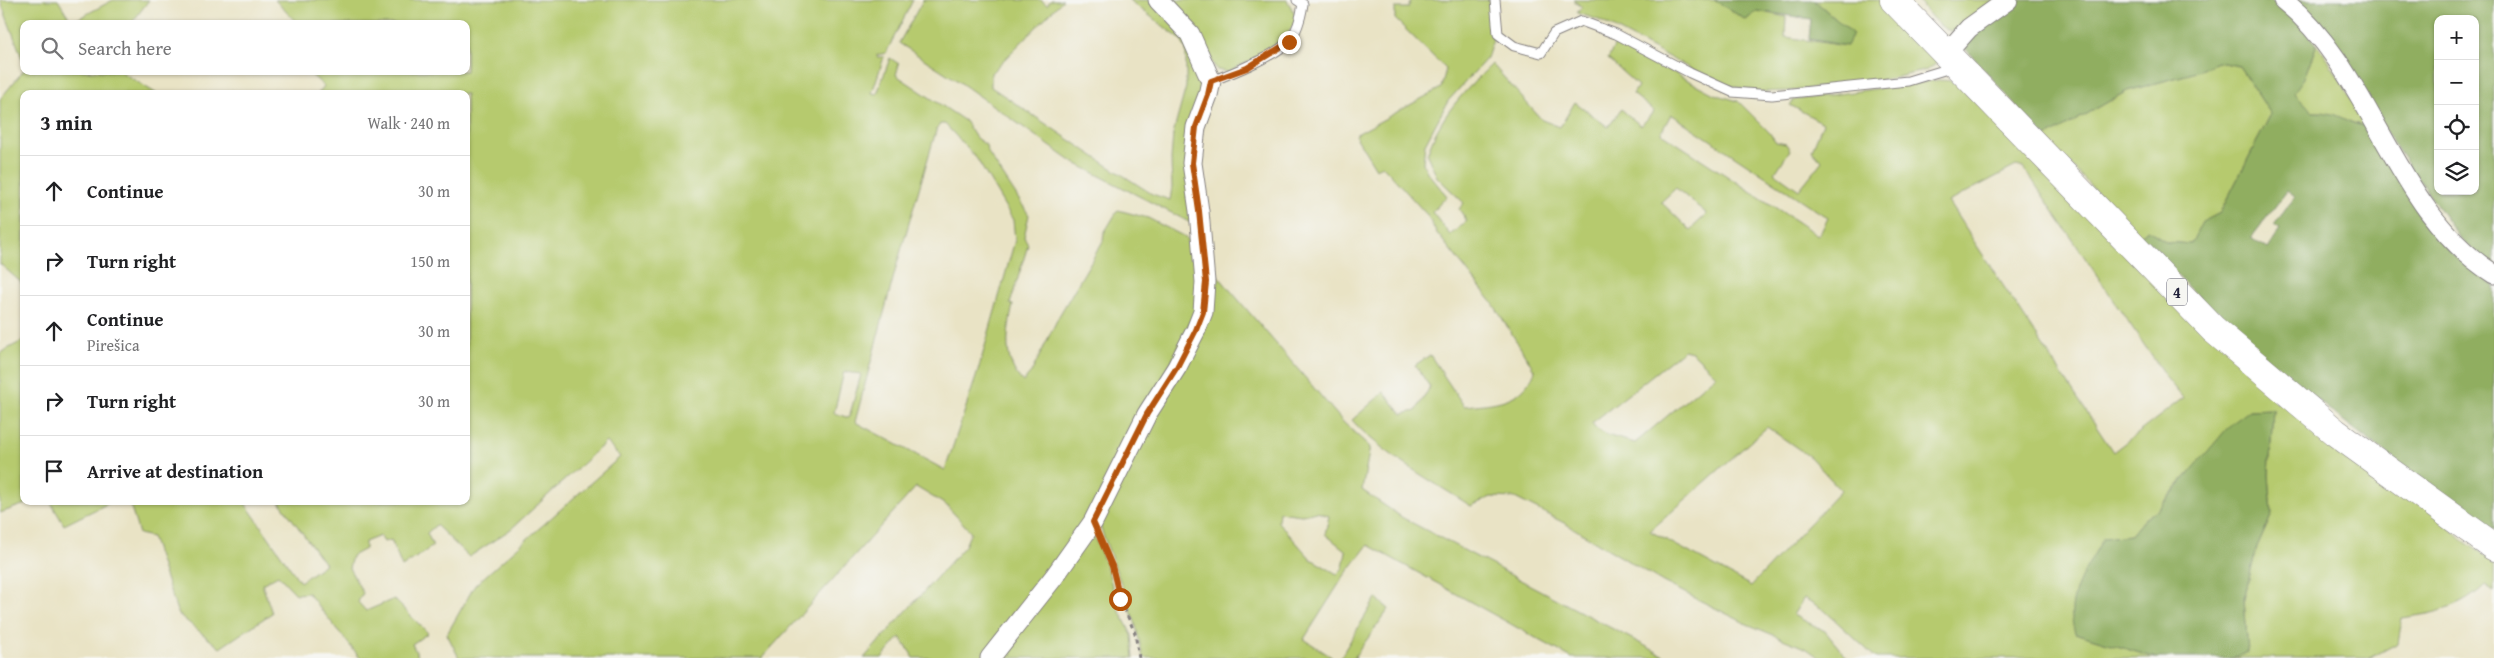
<!DOCTYPE html>
<html lang="en">
<head>
<meta charset="utf-8">
<style>
	body { margin:0; font-family:"Gentium Book Plus",serif; background:#f6f6f6; color:#202124 }
	.controls { position:absolute; right:15px; top:15px; display:grid; overflow:hidden; border-radius:10px; box-shadow:0 1px 4px #0004 }
	.controls button { width:45px; height:45px; display:grid; place-items:center; padding:0; border:0; border-bottom:1px solid #e0e0e0; background:#fff; color:#202124; font:25px sans-serif }
	.stop { position:absolute; width:15px; height:15px; margin:-11px; border:4px solid #b45309; border-radius:50%; background:#fff }
	.stop.end { background:#b45309; border-color:#fff; box-shadow:0 1px 5px #0008 }
	.list { margin:0; padding:0; list-style:none }
	h2 { display:flex; justify-content:space-between; align-items:center; height:65px; margin:0; padding:0 20px; font-size:21px }
	h2 small { font-size:16px; font-weight:400; color:#757577 }
	.list li { display:grid; grid-template-columns:32px 1fr auto; gap:15px; align-items:center; box-sizing:border-box; height:70px; padding:0 20px; border-top:1px solid #e0e0e0 }
	.list b { display:block; font-size:19px; white-space:nowrap }
	.list p { margin:0; font-size:16px; white-space:nowrap; color:#757577 }
	.list em { font-size:16px; font-style:normal; color:#757577 }
	.icon { flex:none; width:28px; height:28px; fill:none; stroke:currentColor; stroke-width:2; stroke-linecap:round; stroke-linejoin:round }
	.map { position:relative; flex:none; width:2494px; height:658px; overflow:hidden }
	.search { position:absolute; background:#fff; box-shadow:0 1px 4px #0004; left:20px; top:20px; width:450px; height:55px; display:flex; align-items:center; gap:12px; box-sizing:border-box; padding:0 18px; border-radius:10px; color:#757577; font-size:19px }
	.panel { position:absolute; background:#fff; box-shadow:0 1px 4px #0004; left:20px; top:90px; width:450px; height:415px; border-radius:10px }
	.map>svg:first-child { display:block }
	.green { fill:#b6ca6e; stroke:#6c7654; fill-rule:evenodd }
	.forest { fill:#90ae61; stroke:#59684e; fill-rule:evenodd }
	.lines { fill:none; stroke-linecap:round; stroke-linejoin:round }
	.service-casing { stroke:#868280; stroke-width:11 }
	.minor-casing { stroke:#868280; stroke-width:21 }
	.primary-casing { stroke:#868280; stroke-width:29 }
	.path { stroke:#868280; stroke-width:3; stroke-dasharray:4 4; stroke-linecap:butt }
	.service { stroke:#fff; stroke-width:9 }
	.minor { stroke:#fff; stroke-width:19 }
	.primary { stroke:#fff; stroke-width:28 }
	.route { stroke:#b45309; stroke-width:6 }
	.labels { text-anchor:middle; dominant-baseline:central; stroke-width:4; stroke-linejoin:round; paint-order:stroke }
	.shield { fill:#f6f6f2; stroke:#626272; stroke-width:1 }
	.shield-label { font-size:16px; font-weight:bold; fill:#22223b }
</style>
</head>
<body>
<div class="map">
<svg width="2494" height="658" viewBox="0 0 2494 658">
	<rect width="100%" height="100%" fill="#f6f6f2"/>
	<filter id="ink" filterUnits="userSpaceOnUse"><feTurbulence type="fractalNoise" baseFrequency=".02" numOctaves="2"/><feDisplacementMap in="SourceGraphic" scale="10" xChannelSelector="R" yChannelSelector="G"/><feConvolveMatrix kernelMatrix="1 2 1 2 8 2 1 2 1" color-interpolation-filters="sRGB"/></filter>
	<filter id="wash" filterUnits="userSpaceOnUse"><feTurbulence type="fractalNoise" baseFrequency=".0096" numOctaves="4" result="noise"/><feDisplacementMap in="SourceGraphic" scale="20" xChannelSelector="R" yChannelSelector="G"/><feGaussianBlur stdDeviation="1.12" result="paint"/><feColorMatrix in="noise" values="0 0 0 0 0 0 0 0 0 0 0 0 0 0 0 0 0 1.4 0 .05"/><feComposite in="paint" operator="in"/></filter>
	<g filter="url(#wash)">
		<rect width="100%" height="100%" fill="#e9e3c5"/>
		<g class="green">
			<path d="M0,0H58L72,22L113,0H149L131,24H24V63Z"/>
			<path d="M275,0H913L886,53L877,55V57H884L872,93L877,94L890,58L899,64L896,75L965,121L976,138L986,145L987,151L1029,215L1024,237L1028,245L1010,304L1013,305C1007,333 1002,360 1023,382L1031,373L1059,316L1103,241L1104,233L1118,210L1148,218L1185,237L1195,248L1202,267L1193,327L1092,508L1066,547L981,658H914L900,637L882,658H864L965,546L971,532L946,505L916,487L762,658H459L447,634L475,585L620,457L606,442L511,529L469,557L436,525L427,533L433,546L402,567L391,540L384,542L380,536L365,542V549L352,556L349,568L363,593L358,602L366,611L394,599L428,633L412,644L419,658H360L308,593L296,594L278,575L262,584L272,613L220,648L178,614L152,537L139,534L129,501H247L245,503L300,582L325,564L279,501H466V94H318L324,86L307,71H466V24H298ZM940,124H945L977,159L1013,220L1015,240L978,371L945,470L855,422L897,264L936,131ZM844,372L861,374L849,418L834,413Z"/>
			<path d="M923,0H1041L1047,5L1051,0H1063L991,73V87L1110,167L1152,194L1170,200L1172,187L1171,160L1173,134L1186,87V49L1180,39L1129,0H1151L1190,44L1203,87L1191,223L1071,161L961,83L899,43Z"/>
			<path d="M1171,0H1287L1297,18C1286,46 1253,58 1228,72L1217,70L1192,29Z"/>
			<path d="M1411,0H1490L1493,40L1487,58L1448,101L1425,144L1423,163L1427,172L1447,196L1432,212L1450,235L1467,221L1459,209L1464,203L1437,177L1427,155C1439,116 1464,92 1492,64L1542,120L1560,127L1575,102L1608,127L1621,109L1641,126L1654,111L1633,94L1638,86L1608,59L1616,42L1714,94L1738,101L1769,132L1776,142L1786,144L1790,150L1775,173L1799,190L1822,161L1812,150L1823,123L1790,105L1794,100L1939,80L1953,81L2465,542L2494,561V591L2485,585C2462,608 2434,614 2402,618L2398,643L2370,658H2232L2248,652L2244,599L2256,550L2272,514L2269,475L2273,409L2250,410L2178,485L2158,510L2144,519L2131,535L2113,537L2075,633L2156,658H1876L1824,610L1804,598L1793,615L1825,631L1847,658H1820L1807,649L1747,624L1663,582L1568,525L1515,498L1491,497L1471,506C1433,482 1381,453 1352,420L1384,392L1402,414L1416,411L1430,387L1415,365L1430,355L1464,406C1495,403 1522,403 1535,371L1492,302L1436,232L1427,215L1382,165L1376,169L1355,135L1441,88L1446,69L1395,19V8H1408ZM1671,114L1828,218L1819,236L1661,133ZM2016,166L2024,168L2168,380L2183,398L2113,452L1948,202ZM1676,188L1707,214L1690,230L1661,202ZM1684,350L1692,352L1716,375L1635,443C1622,439 1599,436 1592,423ZM1767,427L1810,457L1841,490L1751,586L1650,531Z"/>
			<path d="M1573,0H1714L1746,20L1757,11L1786,17L1785,37L1846,46L1853,34L1814,0H1885L1937,57L1936,64L1927,70L1889,79L1790,91L1753,92L1710,79L1599,20L1577,13L1582,7Z"/>
			<path d="M1918,0H1999L1958,31C1941,34 1928,12 1918,0Z"/>
			<path d="M2317,44L2337,74L2367,126C2348,124 2334,111 2313,112L2293,92L2304,77Z"/>
			<path d="M2218,62L2239,66L2271,114L2220,213L2203,222L2191,244L2167,242L2148,230L2139,237L2045,138L2127,91L2193,73Z"/>
			<path d="M24,70L120,71L157,94H24V285L0,264V99Z"/>
			<path d="M1213,270L1344,423L1370,447L1362,490L1403,518L1668,658H1572L1368,545L1344,576L1304,639L1333,658H1143L1135,622L1097,518L1114,489ZM1279,512L1302,515L1317,512L1329,516L1325,534L1346,551L1343,568L1337,574L1311,559L1278,522Z"/>
			<path d="M24,340V501H34L0,513V353Z"/>
			<path d="M50,501H113L64,525Z"/>
			<path d="M1090,529L1098,545L1109,574L1117,606L1132,635L1134,658H993Z"/>
			<path d="M1376,598L1389,609L1355,656L1356,658H1340Z"/>
		</g>
		<g class="forest">
			<path d="M1714,0H1814L1853,34L1847,46L1809,39L1811,19L1757,11L1746,20Z"/>
			<path d="M2020,0H2272L2294,18L2317,44L2304,78L2294,92L2313,112C2341,111 2344,124 2367,126L2427,224L2455,257L2494,285V530C2466,512 2440,492 2413,473C2315,402 2223,325 2139,237L2148,230L2167,242L2191,244L2202,222L2220,213L2271,114L2239,66L2218,62L2193,73L2127,91L2045,138L1964,47C1969,29 2003,7 2020,0ZM2287,191L2295,197L2274,225L2280,229L2267,249L2251,238Z"/>
			<path d="M2293,0H2494V268L2458,236ZM2438,19H2475V191H2438Z"/>
			<path d="M2273,409L2269,475L2272,514L2256,550L2244,599L2248,653L2232,658H2156L2075,633C2063,598 2087,569 2103,538L2131,535L2144,519L2158,510L2230,425L2250,410Z"/>
		</g>
	</g>
	<g filter="url(#ink)">
		<g class="lines">
			<g class="service-casing">
				<g id="service">
					<path d="M1495,0L1498,34L1514,46L1541,53L1554,33L1581,21L1616,34L1690,73L1732,92L1772,95L1908,81L1954,67"/>
					<path d="M1211,81C1230,74 1278,55 1290,40C1298,30 1301,17 1303,4L1297,0"/>
				</g>
			</g>
			<g class="minor-casing">
				<g id="minor">
					<path d="M2283,0C2374,73 2393,211 2494,274"/>
					<path d="M1945,55L1969,28L2008,0"/>
					<path d="M990,658L1054,577L1093,522L1147,414L1177,367L1196,330L1203,312L1205,282L1199,211L1192,163L1196,127L1208,95L1211,81L1190,34L1158,0"/>
				</g>
			</g>
			<g class="primary-casing">
				<path id="primary" d="M1894,0L2213,329L2335,432L2494,547"/>
			</g>
			<path class="path" d="M1101,541L1112,566L1120,599L1135,633L1139,658"/>
			<use href="#service" class="service"/>
			<use href="#minor" class="minor"/>
			<use href="#primary" class="primary"/>
		</g>
	</g>
	<g class="lines" filter="url(#ink)">
		<path class="route" d="M1120,599L1112,566L1093,522L1147,414L1177,367L1196,330L1203,312L1206,282L1199,211L1192,163L1196,127L1208,95L1211,81L1247,68L1289,42"/>
	</g>
	<g class="labels">
		<rect class="shield" x="2167" y="278.5" width="20" height="27" rx="4"/>
		<g class="shield-label">
			<text x="2177" y="292">4</text>
		</g>
	</g>
</svg>
<div class="controls">
<button>+</button>
<button>−</button>
<button><svg class="icon" aria-label="locate" viewBox="0 0 24 24"><circle cx="12" cy="12" r="6"/><path d="M12 2v4M12 18v4M2 12h4M18 12h4"/></svg></button>
<button><svg class="icon" aria-label="layers" viewBox="0 0 24 24"><path d="M12 4l9 5-9 5-9-5zM3 14l9 5 9-5"/></svg></button>
</div>
<div class="stop" style="left:1120px;top:599px"></div>
<div class="stop end" style="left:1289px;top:42px"></div>
<div class="search"><svg class="icon" aria-label="search" viewBox="0 0 24 24"><circle cx="10" cy="10" r="6"/><path d="M15 15l6 6"/></svg>Search here</div>
<section class="panel">
<h2>3 min<small>Walk · 240 m</small></h2>
<ul class="list">
<li><svg class="icon" aria-label="ahead" viewBox="0 0 24 24"><path d="M12 20V5M6 11l6-6 6 6"/></svg><div><b>Continue</b></div><em>30 m</em></li>
<li><svg class="icon" aria-label="right" viewBox="0 0 24 24"><path d="M7 20v-9h11M14 6l5 5-5 5"/></svg><div><b>Turn right</b></div><em>150 m</em></li>
<li><svg class="icon" aria-label="ahead" viewBox="0 0 24 24"><path d="M12 20V5M6 11l6-6 6 6"/></svg><div><b>Continue</b><p>Pirešica</p></div><em>30 m</em></li>
<li><svg class="icon" aria-label="right" viewBox="0 0 24 24"><path d="M7 20v-9h11M14 6l5 5-5 5"/></svg><div><b>Turn right</b></div><em>30 m</em></li>
<li><svg class="icon" aria-label="arrive" viewBox="0 0 24 24"><path d="M6 21V4h12l-3 4 3 4H6"/></svg><div><b>Arrive at destination</b></div></li>
</ul>
</section>
</div>
</body>
</html>
